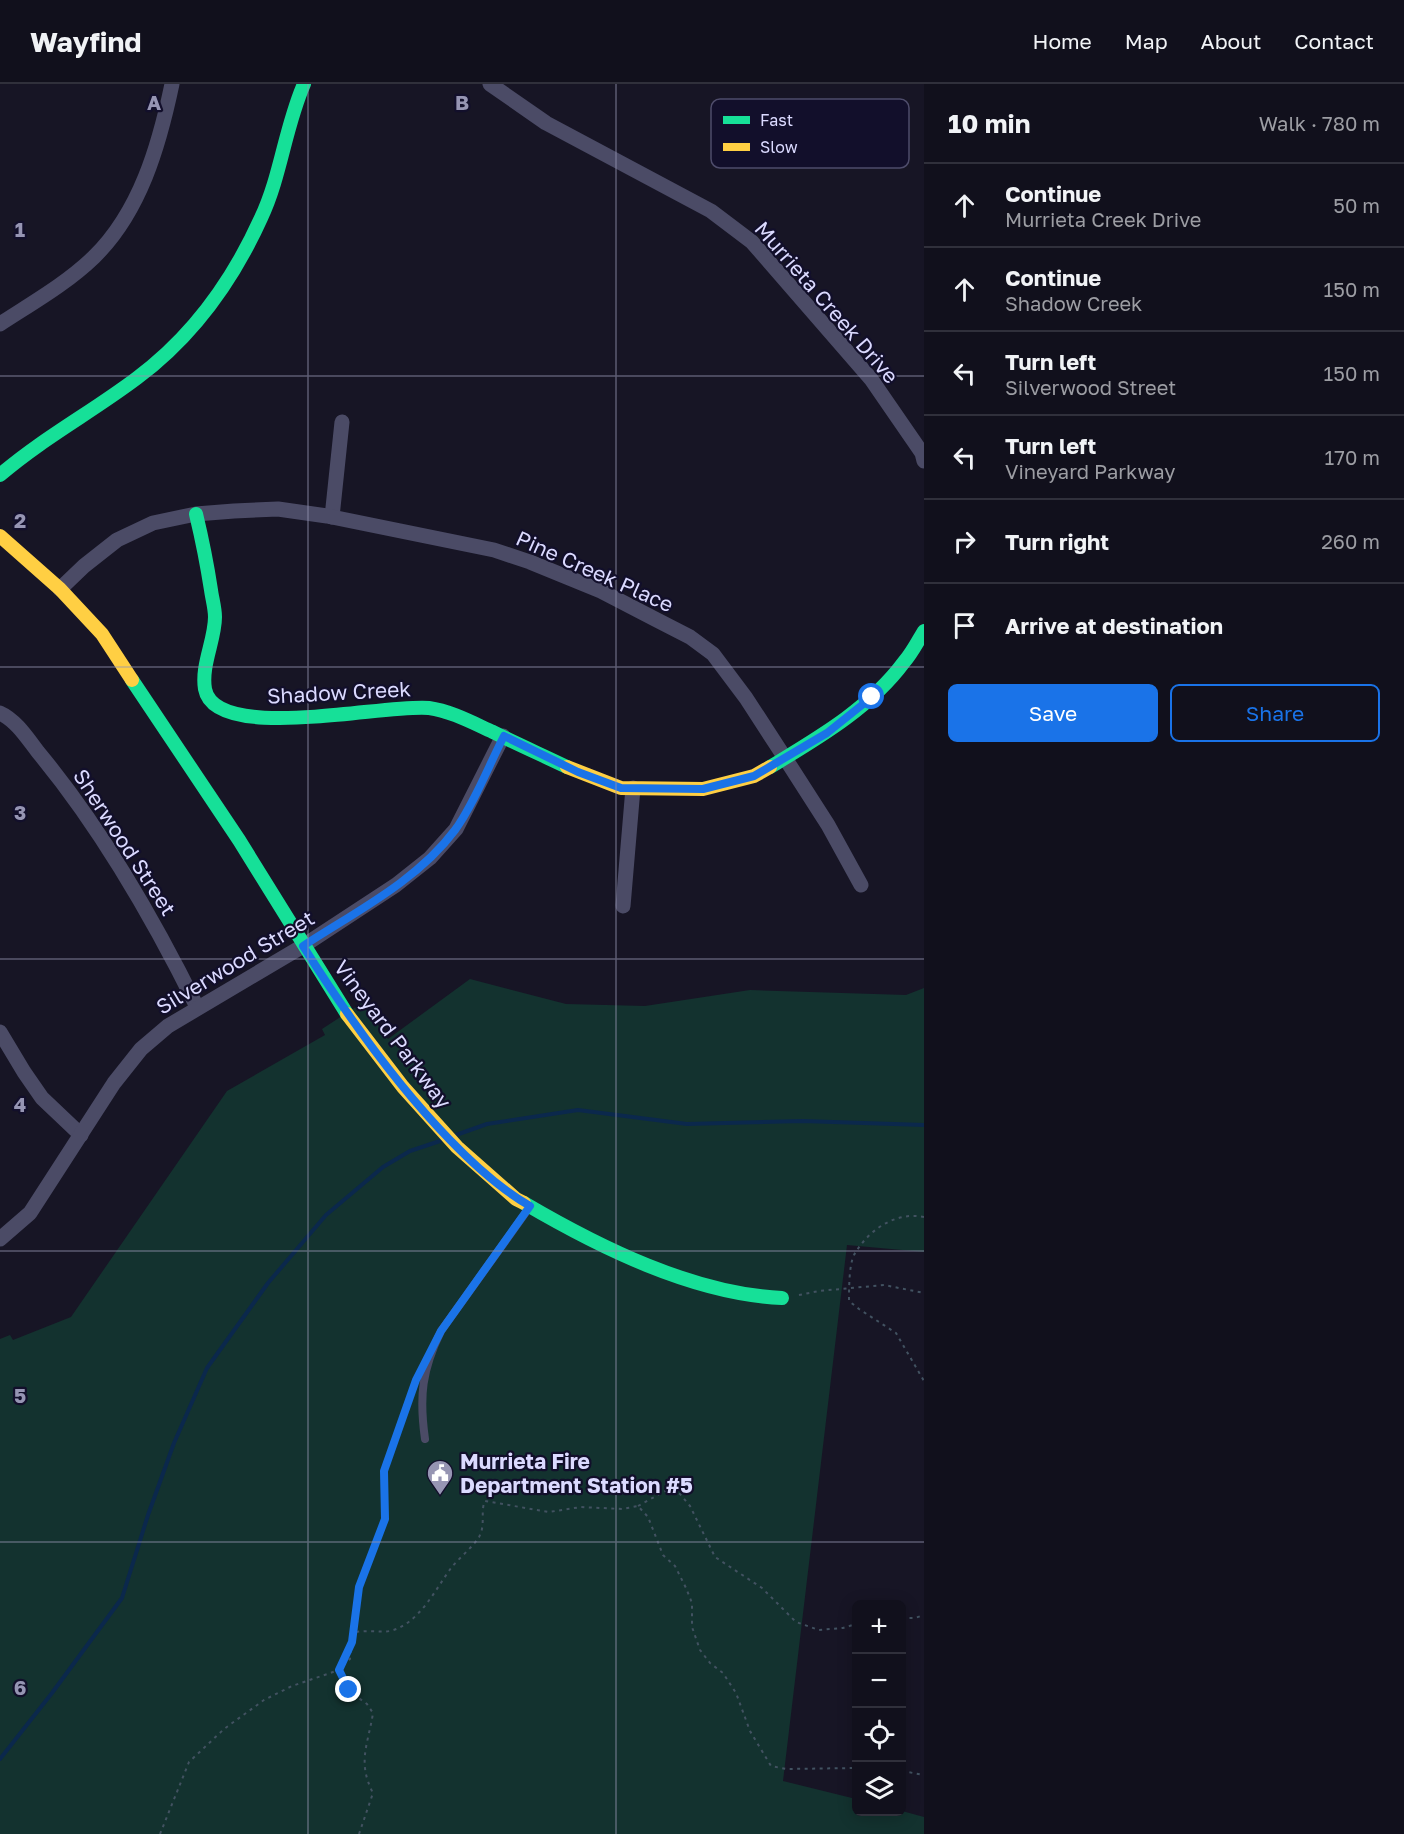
<!DOCTYPE html>
<html lang="en">
<head>
<meta charset="utf-8">
<style>
	body { margin:0; font-family:"Golos Text",sans-serif; background:#1a1925; color:#f1f3f6 }
	.controls { position:absolute; right:18px; bottom:18px; display:grid; overflow:hidden; border-radius:9px; box-shadow:0 3px 15px #0003 }
	.controls button { width:54px; height:54px; display:grid; place-items:center; padding:0; border:0; border-bottom:2px solid #30303b; background:#11101c; color:#f1f3f6; font:30px sans-serif }
	.stop { position:absolute; width:18px; height:18px; margin:-14px; border:4px solid #1a73e8; border-radius:50%; background:#fff }
	.stop.end { background:#1a73e8; border-color:#fff; box-shadow:0 2px 6px #0008 }
	.list { margin:0; padding:0; list-style:none }
	h2 { display:flex; justify-content:space-between; align-items:center; height:78px; margin:0; padding:0 24px; font-size:26px }
	h2 small { font-size:20px; font-weight:400; color:#9c9da3 }
	.list li { display:grid; grid-template-columns:39px 1fr auto; gap:18px; align-items:center; box-sizing:border-box; height:84px; padding:0 24px; border-top:2px solid #30303b }
	.list b { display:block; font-size:22px; white-space:nowrap }
	.list p { margin:0; font-size:20px; white-space:nowrap; color:#9c9da3 }
	.list em { font-size:20px; font-style:normal; color:#9c9da3 }
	.actions { display:flex; gap:12px; padding:18px 24px }
	.actions a { flex:1; padding:14px 0; border:2px solid #1a73e8; border-radius:9px; text-align:center; font-size:21px; color:#1a73e8 }
	.actions .main { background:#1a73e8; color:#fff }
	.icon { flex:none; width:33px; height:33px; fill:none; stroke:currentColor; stroke-width:2; stroke-linecap:round; stroke-linejoin:round }
	.map { position:relative; flex:none; width:924px; height:1750px; overflow:hidden }
	header { display:flex; align-items:center; gap:36px; box-sizing:border-box; height:84px; padding:0 30px; background:#11101c; border-bottom:2px solid #30303b }
	header strong { font-size:28px }
	nav { display:flex; gap:33px; margin-inline-start:auto; font-size:21px }
	main { display:flex }
	aside { flex:1; background:#11101c }
	.map>svg:first-child { display:block }
	.green { fill:#13322f }
	.lines { fill:none; stroke-linecap:round; stroke-linejoin:round }
	.stream { stroke:#0b284c; stroke-width:4 }
	.path { stroke:#425261; stroke-width:2; stroke-dasharray:3 4.5; stroke-linecap:butt }
	.lane { stroke:#4b4b66; stroke-width:8 }
	.street { stroke:#4b4b66; stroke-width:15 }
	.fast { stroke:#16e098; stroke-width:14 }
	.slow { stroke:#ffcf43; stroke-width:14 }
	.route { stroke:#1a73e8; stroke-width:8 }
	.grid { fill:none; stroke:#9695b3; stroke-width:1.5; stroke-opacity:0.55 }
	.labels { text-anchor:middle; dominant-baseline:central; stroke-width:4.5; stroke-linejoin:round; paint-order:stroke }
	.street-label { font-size:21px; fill:#dbdaff; stroke:#120f2b }
	.poi-label { font-size:21px; font-weight:bold; fill:#dbdaff; stroke:#120f2b; text-anchor:start }
	.key { fill:#120f2b; stroke:#4e4c6b; stroke-width:1.5 }
	.key-label { font-size:16px; fill:#dbdaff }
	.grid-label { font-size:20px; text-anchor:middle; font-weight:bold; fill:#9695b3; stroke:#120f2b; stroke-width:4.5; stroke-linejoin:round; paint-order:stroke }
</style>
</head>
<body>
<header>
<strong>Wayfind</strong>
<nav><a>Home</a><a>Map</a><a>About</a><a>Contact</a></nav>
</header>
<main>
<div class="map">
<svg width="924" height="1750" viewBox="0 0 924 1750">
	<rect width="100%" height="100%" fill="#171525"/>
	<path class="green" d="M470,895L566,920L645,922L750,906L906,911L924,904V1168L847,1161L783,1697L856,1715V1728L902,1727L924,1733V1750H0V1255L10,1251L13,1256L71,1233L227,1007L325,951L322,945L362,919L388,955Z"/>
	<g class="lines">
		<g class="stream">
			<path d="M456,1051L487,1040L578,1026L687,1040L803,1037L924,1041"/>
			<path d="M0,1675L52,1609L122,1514L148,1431L174,1359L207,1284L268,1199L326,1131L383,1083L410,1067L440,1057"/>
		</g>
		<g class="path">
			<path d="M924,1133C896,1127 868,1146 854,1171C849,1181 849,1205 849,1217L859,1225L896,1249L924,1297"/>
			<path d="M799,1211L819,1207L884,1201L924,1209"/>
			<path d="M638,1422L665,1407L680,1410L690,1422L715,1473L762,1504L796,1538L819,1546L843,1544L856,1540"/>
			<path d="M902,1534H915L924,1531"/>
			<path d="M353,1550L359,1503L385,1435L384,1387L412,1308"/>
			<path d="M902,1687L924,1691"/>
			<path d="M160,1750L189,1678L224,1645L264,1616L292,1602L339,1586L350,1575L351,1562"/>
			<path d="M359,1750L373,1709C357,1678 368,1661 373,1629L367,1620L349,1607L339,1586L352,1558L353,1549C365,1545 378,1549 390,1547C419,1540 435,1506 451,1484C459,1474 472,1464 479,1453C486,1441 480,1427 485,1417L549,1428L581,1423L622,1425L638,1422L648,1433L663,1471L675,1482L686,1504L692,1519V1543L700,1566L710,1579L723,1589L736,1609L750,1647L771,1682L786,1685L856,1684"/>
		</g>
		<path class="lane" d="M425,1355C419,1312 422,1286 441,1247L529,1124"/>
		<g class="street">
			<path d="M490,0L546,39L711,127L752,158L871,295L922,369L924,377"/>
			<path d="M0,240C32,219 66,200 94,173C140,128 159,62 172,0"/>
			<path d="M332,433L342,338"/>
			<path d="M60,505L84,482L117,456L153,439L196,430L234,427L278,425L327,432L494,466L530,478L601,507L653,534L690,553L713,570L746,614L785,674L828,741L861,801"/>
			<path d="M0,629C16,636 28,655 38,668C102,745 153,834 197,923"/>
			<path d="M623,822L633,704"/>
			<path d="M0,948L24,988L42,1014L81,1051"/>
			<path d="M0,1155L30,1129L114,999L141,965L168,942L303,862L396,801L430,774L456,745L503,652"/>
		</g>
		<g class="fast">
			<path d="M0,391C43,354 92,328 137,294C192,253 233,196 261,134C281,92 285,43 304,0"/>
			<path d="M196,430C202,455 207,480 211,506C212,514 215,524 215,533C215,556 201,581 205,605C215,660 388,619 429,624C451,627 473,639 493,648C517,660 542,671 567,683"/>
			<path d="M132,596L239,756L347,930"/>
			<path d="M770,683C818,654 870,624 904,578C912,569 918,557 924,547"/>
			<path d="M524,1119C599,1163 693,1210 782,1214"/>
		</g>
		<g class="slow">
			<path d="M0,452L60,505L102,550L132,596"/>
			<path d="M567,683L621,704L703,705L754,692L770,683"/>
			<path d="M347,930L403,1003L457,1063L516,1115L524,1119"/>
		</g>
	</g>
	<g class="lines">
		<path class="route" d="M349,1606L339,1586L352,1558L359,1503L385,1435L384,1387L416,1296L441,1247L530,1122C500,1105 473,1080 449,1055C393,997 346,930 303,862C355,828 417,797 455,746C474,720 489,681 504,652L578,688L621,704L703,705L754,692L827,649L872,613"/>
	</g>
	<path class="grid" d="M308,0V1750M616,0V1750M0,292H924M0,583H924M0,875H924M0,1167H924M0,1458H924"/>
	<defs>
		<g id="civic-pin" transform="scale(1.35)"><path d="M0 17L-7.5 6A9.5 9.5 0 1 1 7.5 6Z" fill="#9695b3" stroke="#120f2b"/><path d="M-.6-6.5H3V-4.5H.6V-3L4-1V1h2V6H-6V1h2V-1L-.6-3ZM-1.2 2.5V6h2.4V2.5Z" fill="#fff"/></g>
	</defs>
	<g fill-rule="evenodd">
		<use href="#civic-pin" x="440" y="1389"/>
	</g>
	<g class="labels">
		<g class="street-label">
			<text transform="translate(827 218) rotate(49)">Murrieta Creek Drive</text>
			<text transform="translate(595 487) rotate(24)">Pine Creek Place</text>
			<text transform="translate(339 608) rotate(-3)">Shadow Creek</text>
			<text transform="translate(125 758) rotate(57)">Sherwood Street</text>
			<text transform="translate(235 878) rotate(-31)">Silverwood Street</text>
			<text transform="translate(393 950) rotate(53)">Vineyard Parkway</text>
		</g>
		<g class="poi-label">
			<text x="460" y="1377">Murrieta Fire<tspan x="460" dy="24">Department Station #5</tspan></text>
		</g>
	</g>
	<rect x="711" y="15" width="198" height="69" rx="9" class="key"/>
	<rect x="723" y="32" width="27" height="8" fill="#16e098"/>
	<rect x="723" y="59" width="27" height="8" fill="#ffcf43"/>
	<g class="key-label">
		<text x="760" y="42">Fast</text>
		<text x="760" y="69">Slow</text>
	</g>
	<g class="grid-label">
		<text x="154" y="26">A</text>
		<text x="462" y="26">B</text>
		<text x="20" y="153">1</text>
		<text x="20" y="444">2</text>
		<text x="20" y="736">3</text>
		<text x="20" y="1028">4</text>
		<text x="20" y="1319">5</text>
		<text x="20" y="1611">6</text>
	</g>
</svg>
<div class="controls">
<button>+</button>
<button>−</button>
<button><svg class="icon" aria-label="locate" viewBox="0 0 24 24"><circle cx="12" cy="12" r="6"/><path d="M12 2v4M12 18v4M2 12h4M18 12h4"/></svg></button>
<button><svg class="icon" aria-label="layers" viewBox="0 0 24 24"><path d="M12 4l9 5-9 5-9-5zM3 14l9 5 9-5"/></svg></button>
</div>
<div class="stop" style="left:872px;top:613px"></div>
<div class="stop end" style="left:349px;top:1606px"></div>
</div>
<aside>
<h2>10 min<small>Walk · 780 m</small></h2>
<ul class="list">
<li><svg class="icon" aria-label="ahead" viewBox="0 0 24 24"><path d="M12 20V5M6 11l6-6 6 6"/></svg><div><b>Continue</b><p>Murrieta Creek Drive</p></div><em>50 m</em></li>
<li><svg class="icon" aria-label="ahead" viewBox="0 0 24 24"><path d="M12 20V5M6 11l6-6 6 6"/></svg><div><b>Continue</b><p>Shadow Creek</p></div><em>150 m</em></li>
<li><svg class="icon" aria-label="left" viewBox="0 0 24 24"><path d="M17 20v-9H6M10 6l-5 5 5 5"/></svg><div><b>Turn left</b><p>Silverwood Street</p></div><em>150 m</em></li>
<li><svg class="icon" aria-label="left" viewBox="0 0 24 24"><path d="M17 20v-9H6M10 6l-5 5 5 5"/></svg><div><b>Turn left</b><p>Vineyard Parkway</p></div><em>170 m</em></li>
<li><svg class="icon" aria-label="right" viewBox="0 0 24 24"><path d="M7 20v-9h11M14 6l5 5-5 5"/></svg><div><b>Turn right</b></div><em>260 m</em></li>
<li><svg class="icon" aria-label="arrive" viewBox="0 0 24 24"><path d="M6 21V4h12l-3 4 3 4H6"/></svg><div><b>Arrive at destination</b></div></li>
</ul>
<div class="actions"><a class="main">Save</a><a>Share</a></div>
</aside>
</main>
</body>
</html>
